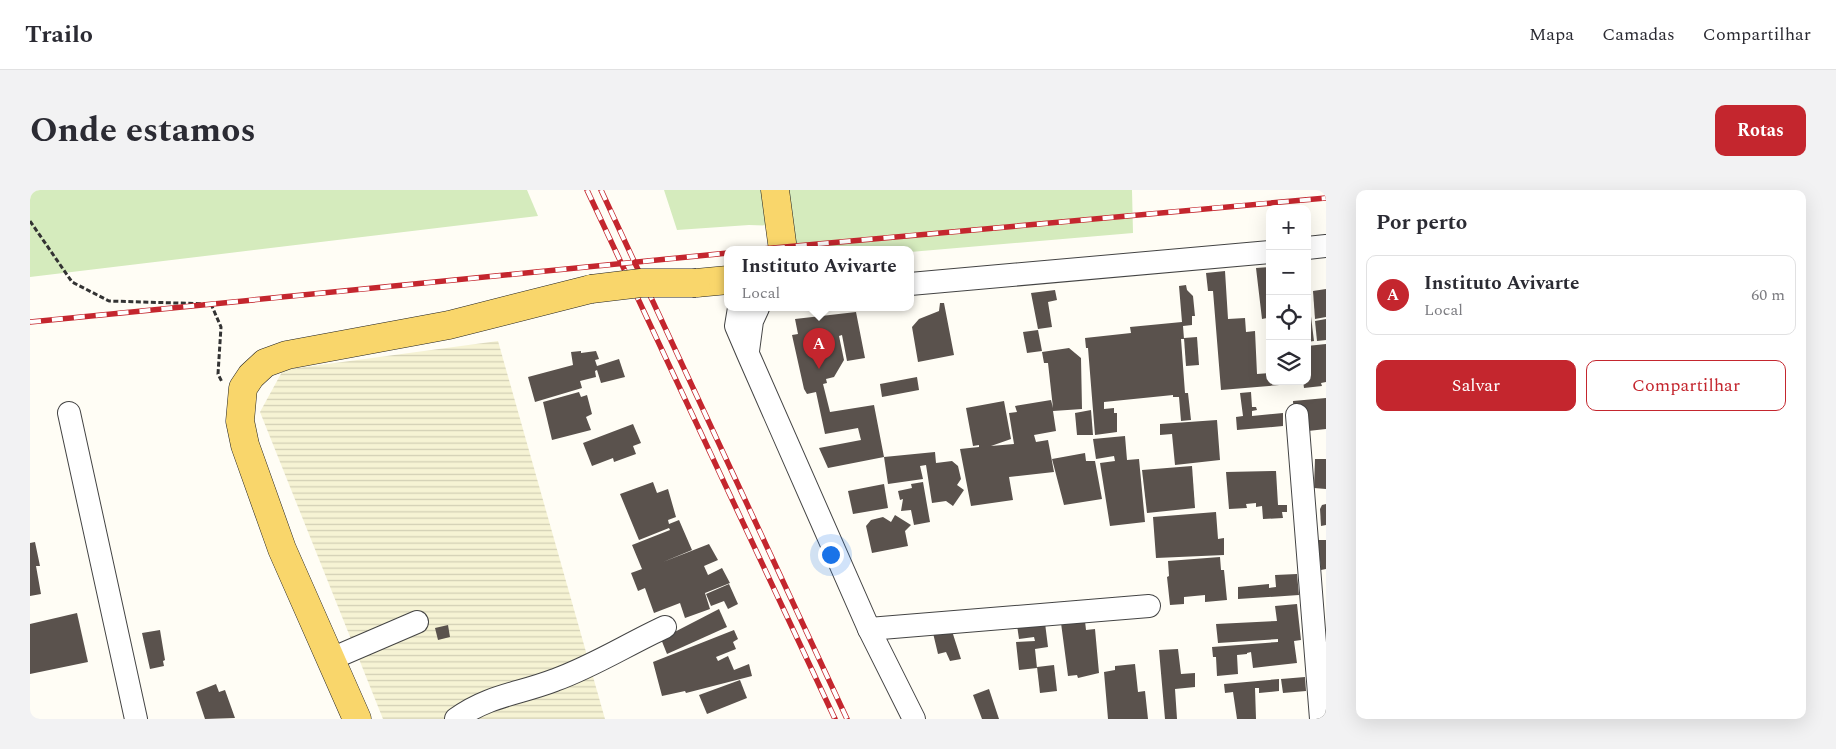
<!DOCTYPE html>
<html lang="pt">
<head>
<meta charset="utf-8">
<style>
	body { margin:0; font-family:Spectral,serif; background:#f2f2f3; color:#2b2b33 }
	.controls { position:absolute; right:15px; top:15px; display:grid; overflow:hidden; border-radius:10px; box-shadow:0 5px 20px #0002 }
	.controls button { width:45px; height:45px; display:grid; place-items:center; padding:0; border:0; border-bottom:1px solid #e1e1e2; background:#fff; color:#2b2b33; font:25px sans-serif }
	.you { position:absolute; left:800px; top:364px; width:18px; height:18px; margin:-12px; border:4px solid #fff; border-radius:50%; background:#1a73e8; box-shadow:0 0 0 8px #1a73e833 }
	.badge { display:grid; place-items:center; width:32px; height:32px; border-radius:50%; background:#c4262e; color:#fff; font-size:16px; font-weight:700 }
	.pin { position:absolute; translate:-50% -41px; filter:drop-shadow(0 1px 2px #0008) }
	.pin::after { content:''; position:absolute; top:26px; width:18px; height:15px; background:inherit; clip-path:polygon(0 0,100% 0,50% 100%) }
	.popup { position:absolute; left:694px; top:56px; width:190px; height:65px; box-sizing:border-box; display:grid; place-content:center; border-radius:10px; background:#fff; filter:drop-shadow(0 1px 4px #0005); font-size:16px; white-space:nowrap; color:#7c7c81 }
	.popup b { font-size:19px; color:#2b2b33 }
	.popup::after { content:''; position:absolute; left:50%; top:100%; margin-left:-10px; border:10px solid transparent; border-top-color:#fff }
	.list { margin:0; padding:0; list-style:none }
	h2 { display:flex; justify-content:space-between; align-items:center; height:65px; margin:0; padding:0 20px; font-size:21px }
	h2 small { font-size:16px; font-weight:400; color:#7c7c81 }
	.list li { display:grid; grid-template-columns:32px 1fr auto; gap:15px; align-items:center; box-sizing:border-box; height:80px; margin:0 10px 10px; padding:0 10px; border:1px solid #e1e1e2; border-radius:10px }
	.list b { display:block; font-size:19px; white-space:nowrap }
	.list p { margin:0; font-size:16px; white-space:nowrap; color:#7c7c81 }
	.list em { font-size:16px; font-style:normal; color:#7c7c81 }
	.actions { display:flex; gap:10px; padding:15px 20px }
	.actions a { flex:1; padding:11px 0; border:1px solid #c4262e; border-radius:10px; text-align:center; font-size:18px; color:#c4262e }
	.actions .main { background:#c4262e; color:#fff }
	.icon { flex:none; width:28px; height:28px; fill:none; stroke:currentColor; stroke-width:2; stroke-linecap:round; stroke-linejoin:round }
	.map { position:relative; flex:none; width:1296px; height:529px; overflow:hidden; border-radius:10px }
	header { display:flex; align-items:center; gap:30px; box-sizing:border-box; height:70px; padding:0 25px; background:#fff; border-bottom:1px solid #e1e1e2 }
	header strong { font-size:24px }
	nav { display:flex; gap:28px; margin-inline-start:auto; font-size:18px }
	.intro { display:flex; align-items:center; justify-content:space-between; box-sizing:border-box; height:120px; padding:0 30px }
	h1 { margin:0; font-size:35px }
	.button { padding:12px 22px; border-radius:10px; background:#c4262e; color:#fff; font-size:18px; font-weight:700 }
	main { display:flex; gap:30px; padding:0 30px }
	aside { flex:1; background:#fff; border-radius:10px; box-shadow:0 5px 20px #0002 }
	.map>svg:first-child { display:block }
	.farmland { fill:url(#farmland-rules) }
	.grass { fill:#d5ebbd }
	.building { fill:#5a524d }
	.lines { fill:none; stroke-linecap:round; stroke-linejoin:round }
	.minor-casing { stroke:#444; stroke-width:24 }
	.major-casing { stroke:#222; stroke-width:29 }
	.path { stroke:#333; stroke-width:3; stroke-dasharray:5 2.5; stroke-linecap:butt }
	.minor { stroke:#fff; stroke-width:22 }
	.major { stroke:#f9d66b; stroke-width:28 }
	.rail-casing { stroke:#c4262e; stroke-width:5.5 }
	.rail { stroke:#fff; stroke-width:4; stroke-dasharray:11; stroke-linecap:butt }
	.major-bridge-casing { stroke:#222; stroke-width:29; stroke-linecap:butt }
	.major-bridge { stroke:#f9d66b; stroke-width:28 }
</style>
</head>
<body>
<header>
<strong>Trailo</strong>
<nav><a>Mapa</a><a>Camadas</a><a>Compartilhar</a></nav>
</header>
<div class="intro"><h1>Onde estamos</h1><a class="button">Rotas</a></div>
<main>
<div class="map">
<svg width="1296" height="529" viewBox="0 0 1296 529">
	<defs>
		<pattern id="farmland-rules" width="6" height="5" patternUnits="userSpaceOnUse" patternTransform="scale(1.25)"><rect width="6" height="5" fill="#f6f3d4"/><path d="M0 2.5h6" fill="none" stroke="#d2cfb5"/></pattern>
	</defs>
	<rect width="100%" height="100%" fill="#fffdf5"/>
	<path class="farmland" d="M468,151L575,529H353L230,222L253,180Z"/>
	<g class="grass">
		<path d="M0,0H497L508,26L0,87Z"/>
		<path d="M634,0H1102L1103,43L880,62L764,60L758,36L719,35L647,40Z"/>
	</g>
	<g class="building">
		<path d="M1240,77V143H1238L1237,128L1232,129L1226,78Z"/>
		<path d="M1195,81L1198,129L1215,128L1216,142L1225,141L1227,184L1240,183V191H1262V194L1191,200L1183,101H1178L1176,83Z"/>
		<path d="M1277,94L1284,151L1277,152Z"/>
		<path d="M1156,95L1157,100L1163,106L1165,126H1162V135L1153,136L1154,149H1151L1155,203H1158L1161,230L1151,231L1149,207H1143V205L1074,212V219L1084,218V223H1087V242L1065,245L1058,158H1056L1055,148L1101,143L1100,137L1152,132L1149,96Z"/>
		<path d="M1296,99V127L1285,129L1283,101Z"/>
		<path d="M1025,100L1027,110L1018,112L1022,137L1008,139L1001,103Z"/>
		<path d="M910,113H914L924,165L888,172L882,137L889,129L909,121Z"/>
		<path d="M826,122L835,168L817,171L812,145L809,146L814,170L804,187L796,189L797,193L793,194L800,222L844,215L854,267L798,278L789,258L831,250L828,238L795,244L786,202L777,204L774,199L762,145L768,144L765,129Z"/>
		<path d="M1296,129V150L1287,151L1285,131Z"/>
		<path d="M1008,140L1012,161L997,163L993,142Z"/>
		<path d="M1167,147L1169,175L1156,176L1154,148Z"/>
		<path d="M1296,154V192L1291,193L1292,196L1274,198L1273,191H1277V156Z"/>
		<path d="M1039,158L1051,168L1052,219L1023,221L1026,241L1004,245L1006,252L1018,250L1024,282L979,287L983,310L941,316L930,259L949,257V255L943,256L936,218L974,211L981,249L961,256L984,254L979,223L987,222L985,216L1021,210L1023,218L1018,173H1014L1012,162Z"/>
		<path d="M551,161V163L566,161L569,169L565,170L567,176L589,169L595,187L571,193L567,180L565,181L566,187L550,191L552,198L505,212L498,187L543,175L541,162Z"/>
		<path d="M887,187L889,200L852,207L850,194Z"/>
		<path d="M549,202L551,207L557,205L562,224L556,227L561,240L522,250L513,212Z"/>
		<path d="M1221,202L1222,217H1226L1227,220L1222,221V226L1253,223V236L1207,240L1206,227L1213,226L1210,203Z"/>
		<path d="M1296,208V239L1278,241L1264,224L1263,211Z"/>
		<path d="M1061,220L1063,245H1047L1045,223Z"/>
		<path d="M1187,230L1190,270L1145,275L1142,244L1130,245V234Z"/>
		<path d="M603,234L611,253L603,256L606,264L584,272L583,268L562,276L553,253Z"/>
		<path d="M1095,246L1097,270L1109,269L1115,332L1080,336L1070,273L1085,271L1084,266L1066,269L1063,249Z"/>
		<path d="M905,262L906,273L922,271L928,276L931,289L927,295L934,300L923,316L916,311L902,313L896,275L890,276L893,289L858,294L854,267Z"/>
		<path d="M1055,263L1056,271H1065L1072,309L1034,315L1022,269Z"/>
		<path d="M1285,269H1296V299L1284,298Z"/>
		<path d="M1162,276L1165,318L1117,323L1112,280Z"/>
		<path d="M1246,281L1248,315H1257V322H1252L1253,328L1233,329L1232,316L1226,317V313L1216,314L1217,318L1199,319L1196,282Z"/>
		<path d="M623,292L627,303L638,299L646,327L638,330L639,334L649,330L662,360L633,372L679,354L688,370L674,376L678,385L692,378L700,393L675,403L680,419L655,428L650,413L624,423L615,398L608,401L601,383L612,379L602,355L640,340L639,338L609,350L590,304Z"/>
		<path d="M893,292L900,332L884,335L881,320L871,321L873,309L870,310L868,301L882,298L881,294Z"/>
		<path d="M854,294L858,318L823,324L818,301Z"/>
		<path d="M1296,314V335L1291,336L1290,319L1292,315Z"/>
		<path d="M1186,322L1188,349L1194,348V365L1126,368L1123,327Z"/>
		<path d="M865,325L881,335L875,341L878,356L842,363L836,336L841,330L853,327L861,332Z"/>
		<path d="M1288,350H1296V379L1291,380Z"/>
		<path d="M5,352L10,376H6L11,404L0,406V353Z"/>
		<path d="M1190,367L1191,380H1194L1197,410L1175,412V405L1154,407V414L1140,415L1137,387L1139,386L1138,371Z"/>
		<path d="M1267,384L1269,405L1208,409V397L1239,394V398L1246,397L1245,385Z"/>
		<path d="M699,394L708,414L698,419L694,411L681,416L676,404Z"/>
		<path d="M1267,414L1271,450L1264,451L1267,473L1223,478L1221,462L1217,463V464L1207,465L1208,484L1187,486L1186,467H1183L1182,457L1248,452V449L1188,453L1186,434L1247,431L1245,416Z"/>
		<path d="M689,419L697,437L637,464L631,449Z"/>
		<path d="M47,423L58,472L0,484V434Z"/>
		<path d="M1055,431L1056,440L1065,439L1069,483L1048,488L1047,485L1038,486L1031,433Z"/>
		<path d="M1015,433L1018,457L1005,459L1007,478L989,480L986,452L1005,451L1004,447L989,449L987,435Z"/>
		<path d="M418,435L420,447L408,450L405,438Z"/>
		<path d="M130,440L135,470L133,471L134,476L120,479L112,443Z"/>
		<path d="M704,440L708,449L703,452L706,459L686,467L688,471L698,466L704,480L719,474L722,486L656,503L655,501L632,506L623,472Z"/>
		<path d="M922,441L931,469L920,471L916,462L908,464L903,443Z"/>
		<path d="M1148,459L1151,484L1165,483V497L1145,499L1147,529H1135L1129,460Z"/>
		<path d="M1105,474L1108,502L1115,501L1118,529H1078L1074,482L1085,480V476Z"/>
		<path d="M1024,475L1027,501L1010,503L1007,477Z"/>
		<path d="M1275,487L1276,501L1253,503L1251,489Z"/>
		<path d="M1249,489V501L1229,503V498H1225L1226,529H1207L1203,502L1195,503L1194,494Z"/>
		<path d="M710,490L717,508L677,524L669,505Z"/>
		<path d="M186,494L189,502L195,500L205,528L175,529L166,502Z"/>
		<path d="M959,499L969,529H952L943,505Z"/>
	</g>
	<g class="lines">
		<g class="minor-casing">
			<g id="minor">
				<path d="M1277,58L1296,56"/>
				<path d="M880,94L1240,62"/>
				<path d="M709,118L706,136L718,164L839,439L884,529"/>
				<path d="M718,161L722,131L728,118"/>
				<path d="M39,223L106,529"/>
				<path d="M1267,225L1291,529"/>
				<path d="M839,439L1119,416"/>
				<path d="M301,469L387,432"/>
				<path d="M426,529C459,505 489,504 525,490C564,476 598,454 635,437"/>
			</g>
		</g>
		<g class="major-casing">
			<g id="major">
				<path d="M745,0L753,60"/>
				<path d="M666,93L698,90"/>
				<path d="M327,529L252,359L215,255L210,231L213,198L221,186L235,173L257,165L419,135L561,99"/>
			</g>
		</g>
		<path class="path" d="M0,31L42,92L79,111L181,114L191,137L188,184L192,192"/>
		<use href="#minor" class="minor"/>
		<use href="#major" class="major"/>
		<g class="rail-casing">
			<g id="rail">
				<path d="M557,0L805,529"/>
				<path d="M571,0L817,529"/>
				<path d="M722,60L1296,8"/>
				<path d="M0,132L698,63"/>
			</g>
		</g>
		<use href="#rail" class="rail"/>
		<g class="major-bridge-casing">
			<path id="major-bridge" d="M561,99L611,93H666"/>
		</g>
		<use href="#major-bridge" class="major-bridge"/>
	</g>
</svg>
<div class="controls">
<button>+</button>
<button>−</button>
<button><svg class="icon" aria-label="locate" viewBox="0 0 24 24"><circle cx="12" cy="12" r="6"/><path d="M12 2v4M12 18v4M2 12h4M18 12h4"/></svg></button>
<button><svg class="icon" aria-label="layers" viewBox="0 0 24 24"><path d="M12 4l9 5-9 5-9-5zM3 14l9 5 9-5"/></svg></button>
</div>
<div class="you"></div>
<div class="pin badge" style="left:789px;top:179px">A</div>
<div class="popup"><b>Instituto Avivarte</b>Local</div>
</div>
<aside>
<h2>Por perto<small></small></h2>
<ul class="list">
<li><span class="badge">A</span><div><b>Instituto Avivarte</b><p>Local</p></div><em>60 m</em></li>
</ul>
<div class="actions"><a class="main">Salvar</a><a>Compartilhar</a></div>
</aside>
</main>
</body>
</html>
